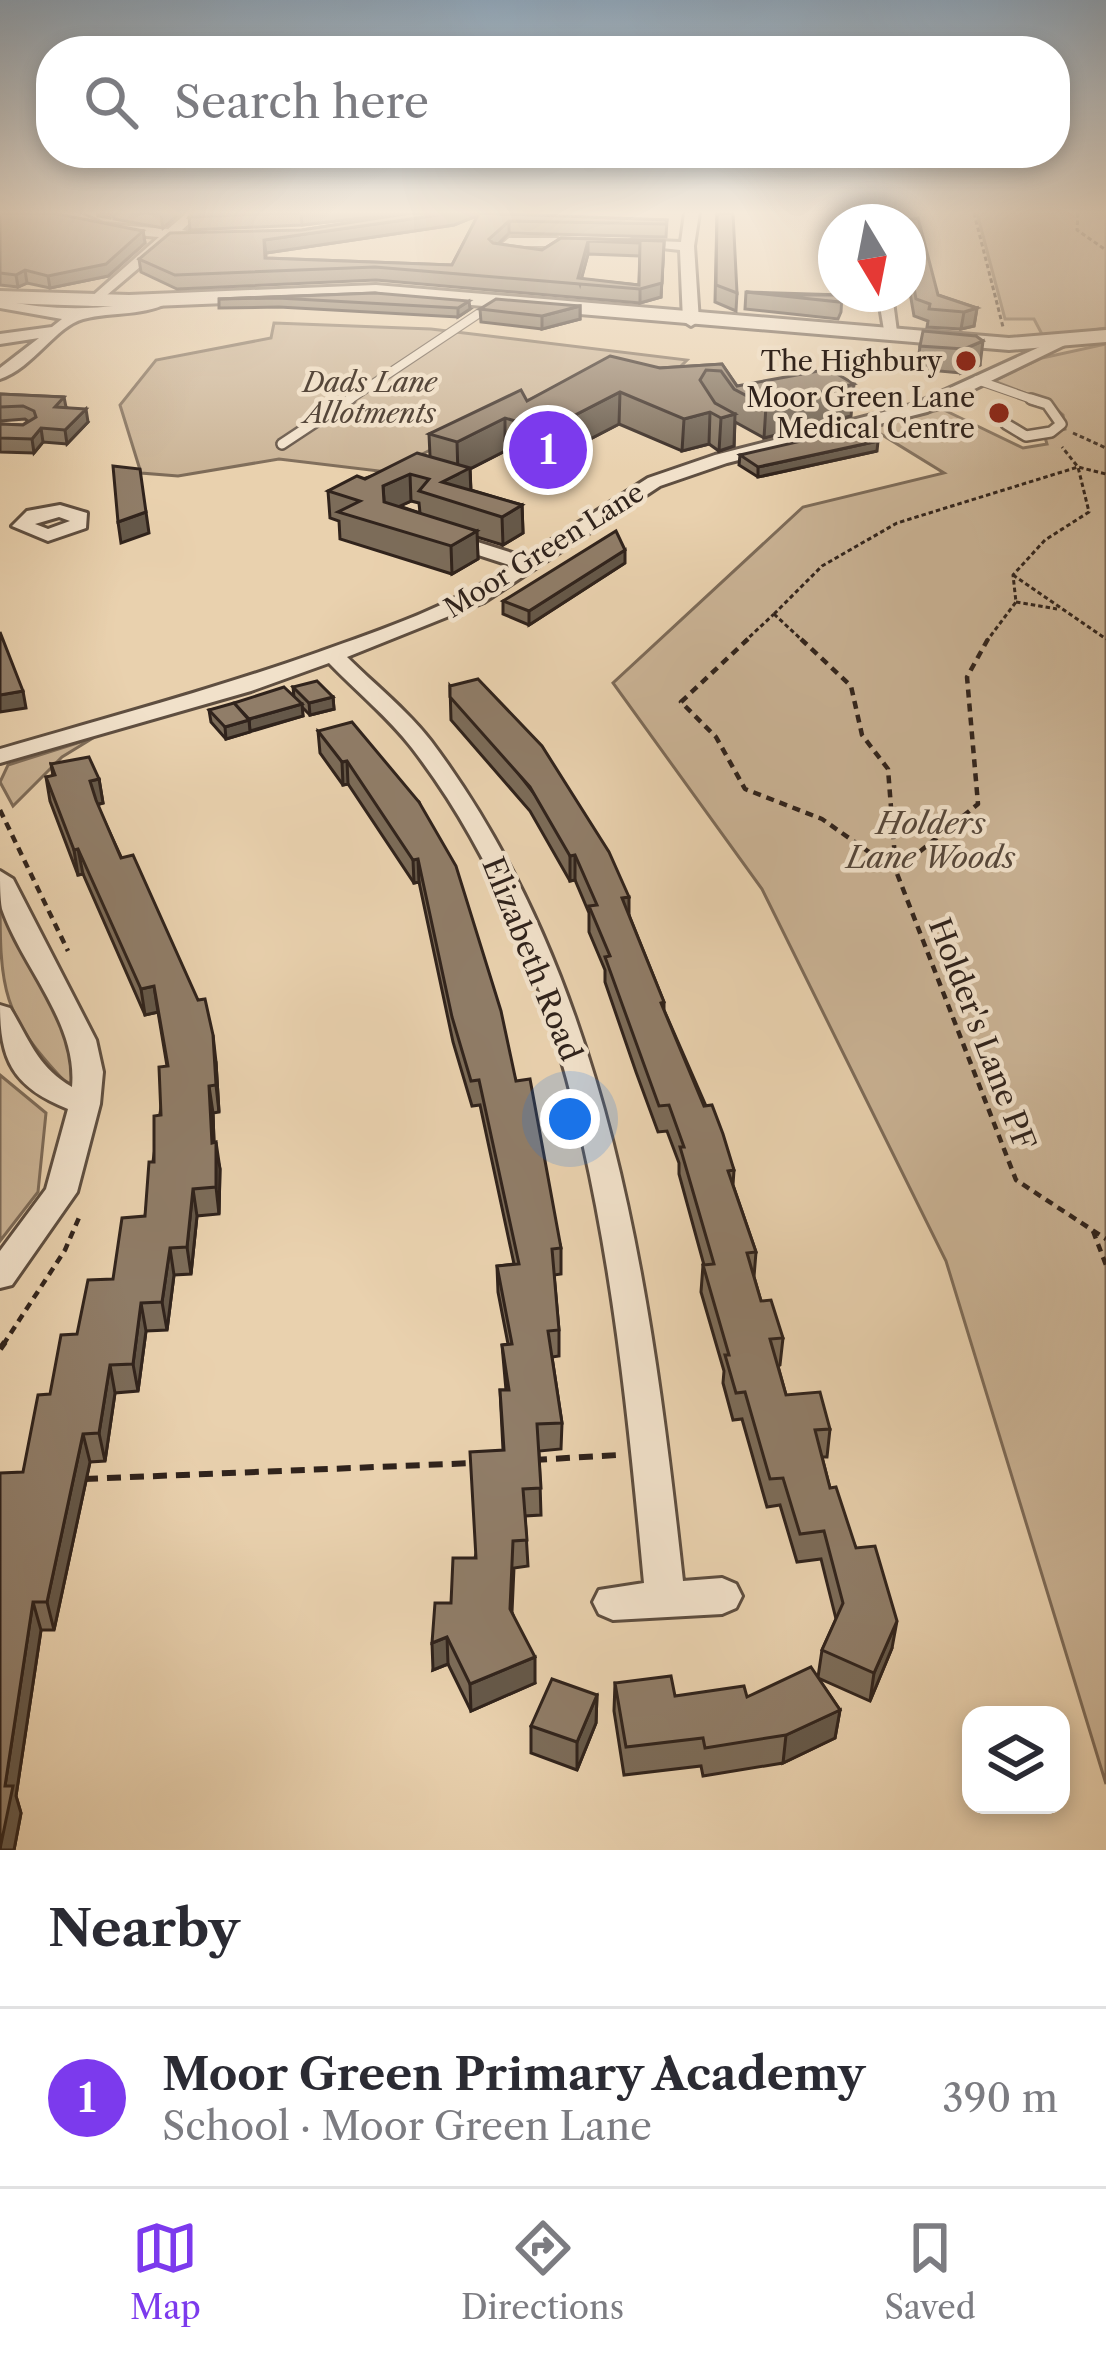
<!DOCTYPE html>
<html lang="en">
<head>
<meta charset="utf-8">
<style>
	body { margin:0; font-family:"Libre Caslon Text",serif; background:#f7f7f7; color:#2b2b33 }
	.controls { position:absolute; right:36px; bottom:36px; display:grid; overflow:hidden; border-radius:24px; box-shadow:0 6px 18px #0003 }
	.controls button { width:108px; height:108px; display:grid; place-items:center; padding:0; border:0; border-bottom:3px solid #e1e1e2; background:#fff; color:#2b2b33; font:60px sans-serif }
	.compass { position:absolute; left:818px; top:204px; width:108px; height:108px; border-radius:50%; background:#fff; box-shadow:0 6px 18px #0003; rotate:170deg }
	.you { position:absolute; left:570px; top:1119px; width:42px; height:42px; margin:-30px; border:9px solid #fff; border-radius:50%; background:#1a73e8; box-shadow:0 0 0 18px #1a73e833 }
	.badge { display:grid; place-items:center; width:78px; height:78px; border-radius:50%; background:#7c3aed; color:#fff; font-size:39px; font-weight:700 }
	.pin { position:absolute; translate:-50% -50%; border:6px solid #fff; box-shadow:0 3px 12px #0006 }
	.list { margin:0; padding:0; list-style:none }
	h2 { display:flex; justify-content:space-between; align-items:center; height:156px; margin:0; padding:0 48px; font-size:51px }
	h2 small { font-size:39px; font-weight:400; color:#7c7c81 }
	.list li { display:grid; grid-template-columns:78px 1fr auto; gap:36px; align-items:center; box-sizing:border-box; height:180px; padding:0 48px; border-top:3px solid #e1e1e2 }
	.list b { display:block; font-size:45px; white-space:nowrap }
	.list p { margin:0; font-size:39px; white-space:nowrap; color:#7c7c81 }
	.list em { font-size:39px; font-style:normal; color:#7c7c81 }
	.icon { flex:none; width:66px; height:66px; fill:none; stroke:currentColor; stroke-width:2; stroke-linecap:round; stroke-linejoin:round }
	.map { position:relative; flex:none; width:1106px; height:1850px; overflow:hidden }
	.search { position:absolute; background:#fff; box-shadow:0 6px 18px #0003; left:36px; right:36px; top:36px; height:132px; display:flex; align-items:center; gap:30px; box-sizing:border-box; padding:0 42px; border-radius:48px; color:#7c7c81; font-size:45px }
	.sheet { height:336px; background:#fff }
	nav { display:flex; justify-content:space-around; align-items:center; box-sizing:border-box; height:168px; border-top:3px solid #e1e1e2; background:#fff; font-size:33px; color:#7c7c81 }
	nav a { display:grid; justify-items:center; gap:6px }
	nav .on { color:#7c3aed }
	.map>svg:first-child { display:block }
	.green { fill:#cab395; stroke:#7d6b58; stroke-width:3 }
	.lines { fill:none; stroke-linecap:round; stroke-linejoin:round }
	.service-far1-casing { stroke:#5e4e40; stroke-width:10 }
	.service-casing { stroke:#5e4e40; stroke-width:14 }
	.minor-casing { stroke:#5e4e40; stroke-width:6 }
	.tertiary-casing { stroke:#5e4e40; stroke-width:6 }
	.path-far2 { stroke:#30231c; stroke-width:3; stroke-dasharray:4.5 3; stroke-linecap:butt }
	.path-far1 { stroke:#30231c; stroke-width:4.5; stroke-dasharray:8 6; stroke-linecap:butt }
	.path { stroke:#30231c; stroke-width:6; stroke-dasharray:14 9; stroke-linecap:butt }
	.service-far1 { stroke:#f1e1ca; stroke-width:8 }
	.service { stroke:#f1e1ca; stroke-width:9 }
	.minor { fill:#f1e1ca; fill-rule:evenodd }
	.tertiary { fill:#f1e1ca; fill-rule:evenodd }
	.wall { fill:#7c6c59; stroke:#30231c; stroke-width:3; fill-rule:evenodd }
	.shaded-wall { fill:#655849; stroke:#30231c; stroke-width:3 }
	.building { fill:#907d68; stroke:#30231c; stroke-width:3; fill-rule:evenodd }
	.poi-dot { fill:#8f2418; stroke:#f1e1ca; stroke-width:4.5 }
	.labels { text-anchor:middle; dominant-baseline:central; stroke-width:9; stroke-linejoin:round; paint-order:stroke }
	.far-poi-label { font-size:27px; fill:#30231c; stroke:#f1e1ca; text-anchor:end }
	.far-park-label { font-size:27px; font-style:italic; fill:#56473a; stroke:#f1e1ca }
	.far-street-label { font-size:27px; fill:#30231c; stroke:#f1e1ca }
	.park-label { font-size:30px; font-style:italic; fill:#56473a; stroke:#f1e1ca }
	.street-label { font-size:30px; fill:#30231c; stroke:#f1e1ca }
</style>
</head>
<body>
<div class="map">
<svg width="1106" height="1850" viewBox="0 0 1106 1850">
	<rect width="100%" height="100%" fill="#e9d1ae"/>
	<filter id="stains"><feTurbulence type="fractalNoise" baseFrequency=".00167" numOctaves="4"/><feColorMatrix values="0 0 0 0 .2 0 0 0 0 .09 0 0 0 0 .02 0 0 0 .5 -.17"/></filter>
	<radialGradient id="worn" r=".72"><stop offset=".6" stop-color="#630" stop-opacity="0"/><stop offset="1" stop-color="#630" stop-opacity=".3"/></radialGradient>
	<g class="green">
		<path d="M1106,213V328L1044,338L1034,319H1005L977,213Z"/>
		<path d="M274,323L431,329L687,360L663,384L578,375L387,472L279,459L178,476L141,473L120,405L156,360L271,338Z"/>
		<path d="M1106,344V1784L946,1261L762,889L613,683L803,507L944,473L871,428L942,409L1023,448L1047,444L1044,434L1065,429L1063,415L1048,402L994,381L1042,358Z"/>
		<path d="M93,738L62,757L13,806L0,782L8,765Z"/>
		<path d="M0,889L73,1040L72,1089C0,1015 0,991 0,889Z"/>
		<path d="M0,1075L46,1113L38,1192L0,1241Z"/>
	</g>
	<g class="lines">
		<g class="service-far1-casing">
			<g id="service-far1">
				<path d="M977,380L1040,402"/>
				<path d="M346,402L493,304"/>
			</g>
		</g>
		<g class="service-casing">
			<g id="service">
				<path d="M1006,424L1026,436L1051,432L1061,424L1047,404L1031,399"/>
				<path d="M282,444L350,399"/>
			</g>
		</g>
		<g class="minor-casing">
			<g id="minor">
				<path d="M61,213H78L103,224L168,229L187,213H200L182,230L211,236L204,240L174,238L94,306L89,305V299L159,237L100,232Z"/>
				<path d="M685,213H699L694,246L699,321L691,326L683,321L680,250L625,244L632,240L681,242Z"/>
				<path d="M877,213H889V222H875Z"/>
				<path d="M509,238H556L563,242L556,246H513L510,249L532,253L527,260L496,255V249Z"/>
				<path d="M878,294H892L898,339L885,336Z"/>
				<path d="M166,296L173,300C146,317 113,311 83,319C56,326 33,368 0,379V368L39,338L0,344V334L52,327L62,319L0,308V300C58,312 108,311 166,296Z"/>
				<path d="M1055,340L1069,343L927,412L727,463L660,486L484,602L347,657C374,684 407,710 431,741C611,981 651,1290 683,1581L722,1578L736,1584L742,1596L736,1608L722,1614L613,1620L599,1614L593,1602L599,1590L644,1583C618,1307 587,975 412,748C388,717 356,691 329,663L251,691L0,763V749C107,718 214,689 319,652C387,628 451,606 512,566L435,541V533H449L525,557L648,478L715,455L915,404Z"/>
				<path d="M60,505L87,513L86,528L48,541L12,526L27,511ZM59,517L70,521L48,529L35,524Z"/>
				<path d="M0,871L13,879L96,1040L103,1072L100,1104L77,1192L12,1285L0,1288V1251L46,1189L68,1109C13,1087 0,1061 0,1005L10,1008C29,1039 37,1067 72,1087C78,1023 22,967 2,909C0,898 0,883 0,871Z"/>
			</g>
		</g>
		<g class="tertiary-casing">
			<path id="tertiary" d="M376,285L1009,338L1106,330V342L1009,350L376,297L129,307L0,303V291L129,295Z"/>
		</g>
		<g class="path-far2">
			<path d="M974,213L1003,327"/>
			<path d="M1078,213L1077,230L1106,250"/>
			<path d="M1073,433L1106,448"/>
			<path d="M1013,575L1106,639"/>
			<path d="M1016,602L1057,609"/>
			<path d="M774,614L804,642"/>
			<path d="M774,614L822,566L897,523L1078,467L1106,474"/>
			<path d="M744,642L774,614"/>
			<path d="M986,642L1016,602L1013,575L1045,540L1089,512L1078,467L1062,447"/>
		</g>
		<g class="path-far1">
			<path d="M748,639L681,702L716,737L745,789L822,819L896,871L888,769L862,735L851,686L801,639"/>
			<path d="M988,639L967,677L978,804L896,871L1016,1180L1106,1239"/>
			<path d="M0,810L68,951"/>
			<path d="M1093,1231L1106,1265"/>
			<path d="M3,1345L65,1250L81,1213"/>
		</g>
		<g class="path">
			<path d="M0,1349L5,1342"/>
			<path d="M533,1460L618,1455"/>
			<path d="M84,1479L474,1463"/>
		</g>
		<use href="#service-far1" class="service-far1"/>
		<use href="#service" class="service"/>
		<use href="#minor" class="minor"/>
		<use href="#tertiary" class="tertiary"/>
	</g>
	<g class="wall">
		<path d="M0,213L143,231L145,243L108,276L50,288L27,283L18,287L0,285Z"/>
		<path d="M97,213H111L110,218L98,216Z"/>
		<path d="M113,213H180L163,228L114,219Z"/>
		<path d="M192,213H404L302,225L190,230L189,217Z"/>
		<path d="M411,213L667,220L666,237L509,233L498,244L542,250L561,238L664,241L661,297L640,303L376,280L177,289L141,272L139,259L302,230ZM478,215L452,265L266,258V253L454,225ZM588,254L640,256L639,285L581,279Z"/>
		<path d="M717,214L737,293L736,311L715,302Z"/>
		<path d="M908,222L938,295L977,308L974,326L961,329L927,327L928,321L914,316L908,281Z"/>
		<path d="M746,292L842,295L841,312L838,319L745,309Z"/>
		<path d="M375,293L470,309L458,317L279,307L219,308V299Z"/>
		<path d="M580,306V319L542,329L481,322L480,309Z"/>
		<path d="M976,336L980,365L961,373L917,369L920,346Z"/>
		<path d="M722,364L737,386L851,416L764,438L735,422L734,446L719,451L709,444L682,451L619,424L546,462L505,451L470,469L471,490L522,505L523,533L503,545L477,537L478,559L452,574L340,539L339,521L330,518L328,491L430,456L429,434L527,401L660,368ZM411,501L419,503L420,513L399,506Z"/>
		<path d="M0,394L64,397L66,407L88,422L67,444L43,442L34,453L0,452V424L23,425L28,421L25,419L0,421Z"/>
		<path d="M877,451L758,477L739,465L740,455Z"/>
		<path d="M625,563L529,625L503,614V601Z"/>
		<path d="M450,686L629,915L664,1002V1010L734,1170L733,1185L756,1252L754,1277L761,1301L783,1338L780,1365L778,1366L786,1395L830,1429L827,1457H822L830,1488L856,1548L892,1648L870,1701L818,1678L840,1710L835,1738L783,1763L703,1776L701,1766L624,1775L614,1711L615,1683L675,1696L747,1697L818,1677L822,1650L836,1619L821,1559L797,1562L780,1505L767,1507L742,1419L733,1420L723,1383L724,1371L701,1292L703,1265H704L679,1174V1163L667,1131L658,1132L636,1072L605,982V970L589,932V913L575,880L570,881L530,811L451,720Z"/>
		<path d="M293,687L333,697L334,709L310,715L302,707L303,716L226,739L211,722L209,710L294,697Z"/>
		<path d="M318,731L419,802L516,1081L561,1248V1274L554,1275L559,1330V1356L552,1357L562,1423L561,1449L539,1451L541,1515L525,1516L528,1566L514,1568L512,1612L535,1683L471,1711L448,1664L433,1670L451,1603L475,1558L503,1450L500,1390H506L502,1345L508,1344L498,1292L497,1266L514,1264L480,1105L472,1106L453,1042L419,882L414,883L348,784L343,785L320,753Z"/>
		<path d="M51,764L99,779L103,803L97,805L216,1062L219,1112L213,1113L214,1143L220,1169L219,1214L197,1216L191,1274L174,1275L167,1330L146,1331L138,1391L115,1393L105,1461L90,1462L54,1630H41L16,1796L21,1813L14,1850L23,1472L50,1394L77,1334L113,1279L145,1216L167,1066L158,1012L145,1015L83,874L78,875L50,801L46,777L53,776Z"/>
		<path d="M597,1695L596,1723L577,1770L531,1753V1726Z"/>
	</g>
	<g class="shaded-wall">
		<path d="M164,213H180L163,228L161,216Z"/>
		<path d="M301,213H404L302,225Z"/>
		<path d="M452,213H484L454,225L266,253L264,240Z"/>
		<path d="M509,221V233L490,252L489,239Z"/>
		<path d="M143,231L145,243L108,276L50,288L48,276Z"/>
		<path d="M588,241V254L580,284L578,278Z"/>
		<path d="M664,241L661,297L640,303V289Z"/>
		<path d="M25,270L27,283L18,287L16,275Z"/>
		<path d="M469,301L470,309L458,317V308Z"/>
		<path d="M580,306V319L542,329V316Z"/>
		<path d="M977,308L974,326L961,329L964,312Z"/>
		<path d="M983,341L980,365L961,373L964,349Z"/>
		<path d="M854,384L851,416L764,438L766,406Z"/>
		<path d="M620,392L619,424L546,462V430Z"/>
		<path d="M86,409L88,422L67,444L65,430Z"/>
		<path d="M710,412L709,444L682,451L684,419Z"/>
		<path d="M735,414L734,446L719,451L721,418Z"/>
		<path d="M505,418V451L470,469L471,495L442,482L458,474L457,442Z"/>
		<path d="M41,428L43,442L34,453L32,439Z"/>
		<path d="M878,441L877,451L758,477V467Z"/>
		<path d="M410,474L411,501L385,513L383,486Z"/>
		<path d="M522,505L523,533L503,545L502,517Z"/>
		<path d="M146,512L149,533L121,543L118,522Z"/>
		<path d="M477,531L478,559L452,574L451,546Z"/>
		<path d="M625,550V563L529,625V611Z"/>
		<path d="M23,691L26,708L0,712V695Z"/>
		<path d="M333,697L334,709L310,715L309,703Z"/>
		<path d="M302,704L303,716L250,731L249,719Z"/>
		<path d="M249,720L250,732L226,739L225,727Z"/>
		<path d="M347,761L348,784L343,785L342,762Z"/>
		<path d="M99,779L103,803L94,805L90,781Z"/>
		<path d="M78,849L83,874L78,875L74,850Z"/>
		<path d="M575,855V880L570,881V856Z"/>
		<path d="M418,859L419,882L414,883L413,860Z"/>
		<path d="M629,897V922L622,898Z"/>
		<path d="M154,986L158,1012L145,1015L141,989Z"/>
		<path d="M213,1035L216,1062L219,1112L216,1085Z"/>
		<path d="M209,1086L213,1113L215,1170L212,1143Z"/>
		<path d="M216,1142L220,1169L219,1214L216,1187Z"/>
		<path d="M193,1189L197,1216L191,1274L187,1247Z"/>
		<path d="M170,1248L174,1275L167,1330L162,1302Z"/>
		<path d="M141,1303L146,1331L138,1391L133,1364Z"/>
		<path d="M110,1365L115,1393L105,1461L99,1433Z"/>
		<path d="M83,1434L90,1462L54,1630L47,1602Z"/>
		<path d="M33,1602L41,1630L16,1796L21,1813L14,1850H0L5,1786Z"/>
		<path d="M897,1621L892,1648L870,1701L874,1673Z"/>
		<path d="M447,1637L448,1664L433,1670L432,1643Z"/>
		<path d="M535,1657V1683L471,1711L470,1684Z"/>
		<path d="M597,1695L596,1723L577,1770V1742Z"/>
		<path d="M840,1710L835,1738L783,1763L786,1735Z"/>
	</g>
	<g class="building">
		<path d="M0,213H53L143,231L106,264L48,276L25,270L16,275L0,273Z"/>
		<path d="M192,213H282L189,217Z"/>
		<path d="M411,213H452L264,240L265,258L452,265L479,213L667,220L666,224L509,221L489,239L493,243L542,250L561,238L664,241L662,283L640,289L375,267L175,275L139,259L170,233L302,230ZM588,241L640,243L639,285L578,278Z"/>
		<path d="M733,213L737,293L716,285L717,214Z"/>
		<path d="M918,218L938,295L977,308L964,312L929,309L930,304L916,299L908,254V222L902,221Z"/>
		<path d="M746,292L791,295H842L840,302Z"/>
		<path d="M375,293L469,301L458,308L278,298L218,299Z"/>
		<path d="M496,299L580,306L542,316L480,309Z"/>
		<path d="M923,331L976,336L983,341L964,349L920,346Z"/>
		<path d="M610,356L660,368L722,364L737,386L829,369L854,384L766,406L734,389L721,371L706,370L700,380L715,403L735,414L721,418L710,412L684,419L620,392L546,430L505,418L457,442L429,434L521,390L527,401Z"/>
		<path d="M0,394L64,397L55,407L86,409L65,430L41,428L32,439L0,438V424L23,425L36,417L34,411L23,406L0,407Z"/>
		<path d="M875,424L878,441L758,467L740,455Z"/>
		<path d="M417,453L470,468L442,482L522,505L502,517L419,491L429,479L410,474L383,486L384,502L477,531L451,546L338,512L360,501L328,491L357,476L365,479Z"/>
		<path d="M113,466L140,469L146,512L118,522Z"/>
		<path d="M616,531L625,550L529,611L503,601Z"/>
		<path d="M0,632L23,691L0,695Z"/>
		<path d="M478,679L542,746L609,852L629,897L622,898L664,1002L661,1003L704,1106L712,1105L723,1134L734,1170L728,1171L756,1252L747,1253L761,1301L771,1300L783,1338L770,1339L786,1395L820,1392L830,1429L815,1430L830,1488L836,1487L856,1548L875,1546L897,1621L874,1673L822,1650L843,1603L824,1531L800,1534L783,1478L770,1479L745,1392L736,1393L725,1355H729L703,1265L714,1264L680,1147H684L669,1105L659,1106L605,957L610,956L589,906L597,905L575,855L570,856L530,787L450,697V686Z"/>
		<path d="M317,681L333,697L309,703L293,687Z"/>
		<path d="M284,687L302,704L249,719L234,703Z"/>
		<path d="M234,703L249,720L225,727L209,710Z"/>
		<path d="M352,722L419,802L456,866L501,1011L516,1081L530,1079L561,1248L552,1249L559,1330L548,1331L562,1423L537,1424L541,1488L523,1489L527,1540L513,1541L510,1609L535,1657L470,1684L447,1637L432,1643L435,1603H451L453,1558H476L470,1452L504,1450L500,1390H509L502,1345L512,1344L497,1266L519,1264L479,1080L471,1081L452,1017L418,859L413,860L347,761L342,762L318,731Z"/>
		<path d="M89,757L99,779L90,781L96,800L121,858L133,855L198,1000L205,999L213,1035L216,1085L209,1086L212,1143L216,1142V1187L193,1189L187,1247L170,1248L162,1302L141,1303L133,1364L110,1365L99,1433L83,1434L47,1602H33L5,1786H13L0,1849V1473L23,1472L38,1395L50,1394L61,1335L77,1334L88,1280L113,1279L122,1218L145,1216L149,1162H154V1116L161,1115L159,1067L168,1066L154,986L141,989L78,849L74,850L46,777L55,775L51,764Z"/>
		<path d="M811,1667L840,1710L786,1735L705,1748L703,1738L626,1747L615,1683L671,1676L675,1696L744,1686L747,1697Z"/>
		<path d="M552,1679L597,1695L577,1742L531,1726Z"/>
	</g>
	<linearGradient id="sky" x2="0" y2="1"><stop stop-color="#8fa8bd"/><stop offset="0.45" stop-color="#f5eadb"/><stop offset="1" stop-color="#f5eadb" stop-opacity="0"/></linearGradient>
	<rect width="1106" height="472" fill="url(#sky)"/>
	<g class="poi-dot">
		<circle cx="966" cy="361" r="12"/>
		<circle cx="999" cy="413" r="12"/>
	</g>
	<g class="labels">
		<g class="far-poi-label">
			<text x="942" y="361">The Highbury</text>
			<text x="975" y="397">Moor Green Lane<tspan x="975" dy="31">Medical Centre</tspan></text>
		</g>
		<g class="far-park-label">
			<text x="370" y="382">Dads Lane<tspan x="370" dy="31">Allotments</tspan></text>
		</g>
		<g class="far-street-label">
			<text transform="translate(544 550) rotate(-32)">Moor Green Lane</text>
		</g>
		<g class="park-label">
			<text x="931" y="823">Holders<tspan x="931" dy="34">Lane Woods</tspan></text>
		</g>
		<g class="street-label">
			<text transform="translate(532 959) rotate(68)">Elizabeth Road</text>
			<text transform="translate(982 1034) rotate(69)">Holder's Lane PF</text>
		</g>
	</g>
	<rect width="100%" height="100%" filter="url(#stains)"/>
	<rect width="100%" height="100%" fill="url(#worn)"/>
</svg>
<div class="controls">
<button><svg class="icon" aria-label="layers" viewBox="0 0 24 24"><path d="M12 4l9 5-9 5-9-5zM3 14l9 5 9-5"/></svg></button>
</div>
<svg class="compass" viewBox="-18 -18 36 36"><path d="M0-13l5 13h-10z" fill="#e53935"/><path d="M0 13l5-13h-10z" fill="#7c7c81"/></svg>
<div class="you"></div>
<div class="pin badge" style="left:548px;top:450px">1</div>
<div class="search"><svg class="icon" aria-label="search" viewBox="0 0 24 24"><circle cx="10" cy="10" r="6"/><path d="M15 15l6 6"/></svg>Search here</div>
</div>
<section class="sheet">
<h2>Nearby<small></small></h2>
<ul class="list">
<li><span class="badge">1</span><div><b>Moor Green Primary Academy</b><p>School · Moor Green Lane</p></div><em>390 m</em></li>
</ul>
</section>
<nav>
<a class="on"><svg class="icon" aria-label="map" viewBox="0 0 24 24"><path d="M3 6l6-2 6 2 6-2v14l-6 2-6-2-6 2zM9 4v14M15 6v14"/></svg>Map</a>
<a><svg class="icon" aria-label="directions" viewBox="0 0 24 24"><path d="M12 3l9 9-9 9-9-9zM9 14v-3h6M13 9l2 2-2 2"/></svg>Directions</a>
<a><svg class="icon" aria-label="saved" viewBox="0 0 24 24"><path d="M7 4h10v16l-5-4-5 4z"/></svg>Saved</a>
</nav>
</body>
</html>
